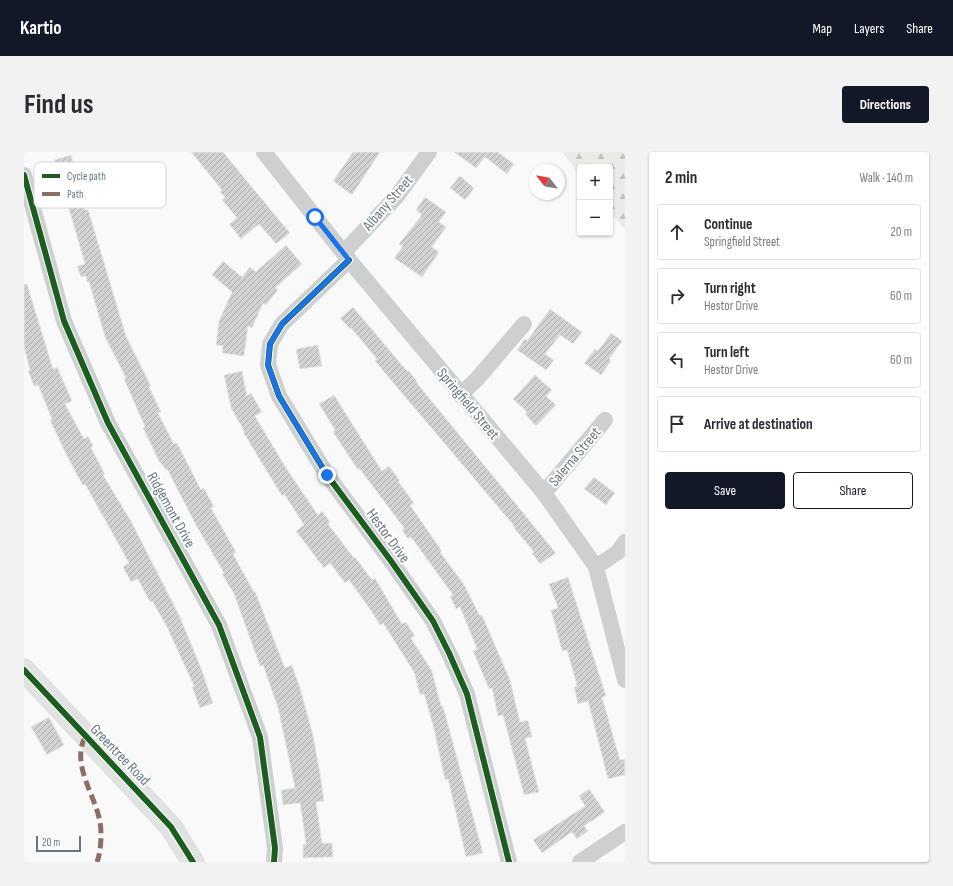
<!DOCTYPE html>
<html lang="en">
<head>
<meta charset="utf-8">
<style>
	body { margin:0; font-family:"Sofia Sans Condensed",sans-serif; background:#f2f2f3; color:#2b2b33 }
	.controls { position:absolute; right:12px; top:12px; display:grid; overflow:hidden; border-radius:4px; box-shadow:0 1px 3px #0004 }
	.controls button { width:36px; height:36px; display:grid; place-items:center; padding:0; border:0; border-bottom:1px solid #e1e1e2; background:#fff; color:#2b2b33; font:20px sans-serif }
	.compass { position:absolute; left:505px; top:12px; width:36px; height:36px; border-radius:50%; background:#fff; box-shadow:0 1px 3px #0004; rotate:301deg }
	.scale { position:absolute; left:12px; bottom:10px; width:45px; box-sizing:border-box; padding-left:4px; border:2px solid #657683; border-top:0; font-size:11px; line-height:14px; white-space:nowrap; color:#657683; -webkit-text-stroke:3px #fff; paint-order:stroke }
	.stop { position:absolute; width:12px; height:12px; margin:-9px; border:3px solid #1a73e8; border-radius:50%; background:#fff }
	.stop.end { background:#1a73e8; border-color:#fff; box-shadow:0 1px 4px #0008 }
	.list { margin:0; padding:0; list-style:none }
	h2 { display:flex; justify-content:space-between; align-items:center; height:52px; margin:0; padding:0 16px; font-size:17px }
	h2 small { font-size:13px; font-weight:400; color:#7c7c81 }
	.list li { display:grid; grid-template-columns:26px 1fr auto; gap:12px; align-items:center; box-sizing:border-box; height:56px; margin:0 8px 8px; padding:0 8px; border:1px solid #e1e1e2; border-radius:4px }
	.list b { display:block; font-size:15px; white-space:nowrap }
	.list p { margin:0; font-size:13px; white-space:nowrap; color:#7c7c81 }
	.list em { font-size:13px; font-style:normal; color:#7c7c81 }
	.actions { display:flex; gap:8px; padding:12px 16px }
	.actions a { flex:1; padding:9px 0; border:1px solid #111827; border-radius:4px; text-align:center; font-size:14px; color:#111827 }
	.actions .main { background:#111827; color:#fff }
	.icon { flex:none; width:22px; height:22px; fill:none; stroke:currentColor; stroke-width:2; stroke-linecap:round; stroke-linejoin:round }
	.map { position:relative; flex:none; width:601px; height:710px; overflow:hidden; border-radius:4px }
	header { display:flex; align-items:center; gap:24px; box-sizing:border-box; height:56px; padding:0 20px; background:#111827; color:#fff }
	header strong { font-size:19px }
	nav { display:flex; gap:22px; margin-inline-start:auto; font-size:14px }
	.intro { display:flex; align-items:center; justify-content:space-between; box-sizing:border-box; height:96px; padding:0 24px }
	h1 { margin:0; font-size:28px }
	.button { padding:10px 18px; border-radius:4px; background:#111827; color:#fff; font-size:14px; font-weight:700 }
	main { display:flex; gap:24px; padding:0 24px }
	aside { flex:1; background:#fff; border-radius:4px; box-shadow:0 1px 3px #0004 }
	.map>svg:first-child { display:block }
	.forest { fill:url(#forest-firs) }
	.building { fill:url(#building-hatch); stroke:#e8e8e8 }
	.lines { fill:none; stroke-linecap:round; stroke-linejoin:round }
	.secondary-casing { stroke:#d5d6d7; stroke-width:23 }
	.minor { stroke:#cecfd0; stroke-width:16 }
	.secondary { stroke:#e1e2e2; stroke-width:22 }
	.quiet { stroke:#8d6e63; stroke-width:5; stroke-dasharray:10 5; stroke-linecap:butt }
	.cycleway-casing { stroke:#fff; stroke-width:8 }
	.cycleway { stroke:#1b5e20; stroke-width:6 }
	.route { stroke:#1a73e8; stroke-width:5 }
	.labels { text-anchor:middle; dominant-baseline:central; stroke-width:4; stroke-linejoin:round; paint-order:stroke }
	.street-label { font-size:15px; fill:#657683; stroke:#fff }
	.key { fill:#fff; stroke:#d1d6da; stroke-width:1 }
	.key-label { font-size:11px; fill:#657683 }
</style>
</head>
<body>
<header>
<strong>Kartio</strong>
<nav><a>Map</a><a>Layers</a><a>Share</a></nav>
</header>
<div class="intro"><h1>Find us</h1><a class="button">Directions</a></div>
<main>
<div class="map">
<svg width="601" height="710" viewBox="0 0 601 710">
	<defs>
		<pattern id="forest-firs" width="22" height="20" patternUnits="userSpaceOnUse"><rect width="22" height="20" fill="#e8ebe6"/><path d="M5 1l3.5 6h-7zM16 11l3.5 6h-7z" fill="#c0c3c0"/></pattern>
		<pattern id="building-hatch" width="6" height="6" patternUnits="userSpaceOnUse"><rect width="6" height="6" fill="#d0d2d3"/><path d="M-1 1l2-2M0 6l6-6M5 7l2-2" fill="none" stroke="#acafb1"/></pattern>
	</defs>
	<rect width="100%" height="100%" fill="#f9f9f9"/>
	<path class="forest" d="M538,0H601V77L586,61V15H556V23Z"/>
	<g class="building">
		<path d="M167,0H199L266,81L252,92L235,72L217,87L205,72L213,66L198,48L201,45L196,40L198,38Z"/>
		<path d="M329,0H356L328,43L309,29Z"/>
		<path d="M430,0H474L490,12L483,22L461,5L452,16Z"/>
		<path d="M47,3L61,58L64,57L102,184L127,234L125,235L137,260L134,261L150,292L153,291L177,338L180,336L190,355L187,356L212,400L209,402L230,440L231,439L261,516L268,513L276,536L289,583L296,621L300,649L292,650L298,691H308L309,705L279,706V692H282L276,651L259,653L257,638L271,636L254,556L239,513L236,514L210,442L198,422L200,421L173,375L143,317L142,318L137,311H136L119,276L121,275L100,227L102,226L81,185L65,130H63L62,124L57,125L53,114L61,112L43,50L40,51L30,8Z"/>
		<path d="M436,24L450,36L441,48L426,36Z"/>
		<path d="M401,45L422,60L415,70L422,75L408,95L415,100L398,125L370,106L379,94L375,92L398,63L392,58Z"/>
		<path d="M262,93L278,112L251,136L254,138L242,153L239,151L228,176L224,174L220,204L198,201L199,194L192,193L195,169L208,140L188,123L199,109L218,125L226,115L232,120Z"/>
		<path d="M0,132H3L29,217L33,215L48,249L41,252L60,287L64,284L69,294L67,296L81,322L79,323L107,369L156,465L177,516L189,551L176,556L168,535L170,534L142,473L128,449L126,450L114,427L107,430L99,415L105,411L61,332L59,334L41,300L26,268L28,267L14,233L10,234L4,219L6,218L0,195Z"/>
		<path d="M329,155L383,219L384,218L393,229L392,230L532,401L516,412L508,401L510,400L490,376L491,375L361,221L351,209L353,207L327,176L326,177L316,166Z"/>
		<path d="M526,157L558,180L549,192L536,183L521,202L530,208L522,218L493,198L501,187L503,189Z"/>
		<path d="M587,181L598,189L585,207L587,209L577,223L560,211L571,197L574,199Z"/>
		<path d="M294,193L298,214L276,217L272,197Z"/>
		<path d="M218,219L223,244L227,241L238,260L231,264L262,316L294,363L298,359L306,370L304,372L330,406L331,405L348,428L351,426L378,472L382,470L391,484L387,486L408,519L417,554H419L459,701L442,705L424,627L421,628L409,573L400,542L396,543L390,520L359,471L356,473L348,460L325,428L321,431L306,411L300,416L272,379L280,373L260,342L258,344L247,326L219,280L220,279L207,256L200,223Z"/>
		<path d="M511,223L528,238L522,244L532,253L512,274L501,262L503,260L489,247Z"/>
		<path d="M310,243L358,319L365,314L376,329H374L390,351L386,353L418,399L416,400L439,431L456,464L458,463L486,528L496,570L504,568L508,585L501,586L515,640L500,643L479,563L474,564L468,536L465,537L449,499L453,497L436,455L432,457L426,444L429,443L387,385L384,387L378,378L380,376L335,316L334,318L309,280L311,278L295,252Z"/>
		<path d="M570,325L591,341L582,353L560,337Z"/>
		<path d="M544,425L577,528L582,544L578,545L596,608L601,607V623L584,627L564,549L554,552L550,535L553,534L543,498L538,499L527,458L534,456L525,432Z"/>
		<path d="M25,565L40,593L23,603L7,575Z"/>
		<path d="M565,637L581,660L560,674L564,679L553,687L548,680L518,701L509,688L561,654L555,644Z"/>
	</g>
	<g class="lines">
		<g class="secondary-casing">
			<path id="secondary" d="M0,518L147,675L169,710"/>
		</g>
		<g class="minor">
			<path d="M240,0L325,108L520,341L572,415L601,528"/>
			<path d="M0,23L40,169L84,271L195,473L236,585L251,696L250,710"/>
			<path d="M320,100L373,44L405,0"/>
			<path d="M325,108L258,172L246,192L244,213L255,244L303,323L367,409L409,469L425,501L443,542L485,710"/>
			<path d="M436,243L453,227L500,172"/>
			<path d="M520,341L581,268"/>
			<path d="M572,415L594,400L601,390"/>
			<path d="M556,710L601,680"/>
		</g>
		<use href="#secondary" class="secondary"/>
		<path class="quiet" d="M61,585C47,613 71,642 76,670C78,681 77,700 73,710"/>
		<g class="cycleway-casing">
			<g id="cycleway">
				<path d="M0,23L40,169L84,271L195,473L236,585L251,696L250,710"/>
				<path d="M325,108L258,172L246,192L244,213L255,244L303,323L367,409L409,469L425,501L443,542L485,710"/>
				<path d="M0,518L147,675L169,710"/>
			</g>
		</g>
		<use href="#cycleway" class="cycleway"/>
	</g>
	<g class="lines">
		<path class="route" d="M291,65L325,108L258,172L246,192L244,213L255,244L303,323"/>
	</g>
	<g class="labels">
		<g class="street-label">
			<text transform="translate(364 51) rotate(-49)">Albany Street</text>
			<text transform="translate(444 252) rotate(50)">Springfield Street</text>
			<text transform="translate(551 305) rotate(-50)">Salerna Street</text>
			<text transform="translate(147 358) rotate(61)">Ridgemont Drive</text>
			<text transform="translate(364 384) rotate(54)">Hestor Drive</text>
			<text transform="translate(96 603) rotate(46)">Greentree Road</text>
		</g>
	</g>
	<rect x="10" y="10" width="132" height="46" rx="6" class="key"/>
	<rect x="18" y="22" width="18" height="4" fill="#1b5e20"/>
	<rect x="18" y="40" width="18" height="4" fill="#8d6e63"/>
	<g class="key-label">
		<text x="43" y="28">Cycle path</text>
		<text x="43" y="46">Path</text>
	</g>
</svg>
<div class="controls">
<button>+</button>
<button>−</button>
</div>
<svg class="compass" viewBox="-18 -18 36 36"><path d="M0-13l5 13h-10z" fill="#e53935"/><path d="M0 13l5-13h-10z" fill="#7c7c81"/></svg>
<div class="scale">20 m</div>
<div class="stop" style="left:291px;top:65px"></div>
<div class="stop end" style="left:303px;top:323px"></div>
</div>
<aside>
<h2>2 min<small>Walk · 140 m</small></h2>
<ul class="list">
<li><svg class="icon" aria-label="ahead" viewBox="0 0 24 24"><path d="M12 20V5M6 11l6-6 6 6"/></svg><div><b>Continue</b><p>Springfield Street</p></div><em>20 m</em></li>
<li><svg class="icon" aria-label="right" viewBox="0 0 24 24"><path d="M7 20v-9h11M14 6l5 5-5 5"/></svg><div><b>Turn right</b><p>Hestor Drive</p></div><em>60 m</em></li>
<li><svg class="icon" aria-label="left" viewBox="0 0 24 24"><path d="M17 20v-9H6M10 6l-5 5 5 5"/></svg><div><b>Turn left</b><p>Hestor Drive</p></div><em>60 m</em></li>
<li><svg class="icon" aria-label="arrive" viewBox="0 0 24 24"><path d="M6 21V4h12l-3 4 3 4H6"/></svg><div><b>Arrive at destination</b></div></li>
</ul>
<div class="actions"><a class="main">Save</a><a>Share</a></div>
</aside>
</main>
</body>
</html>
